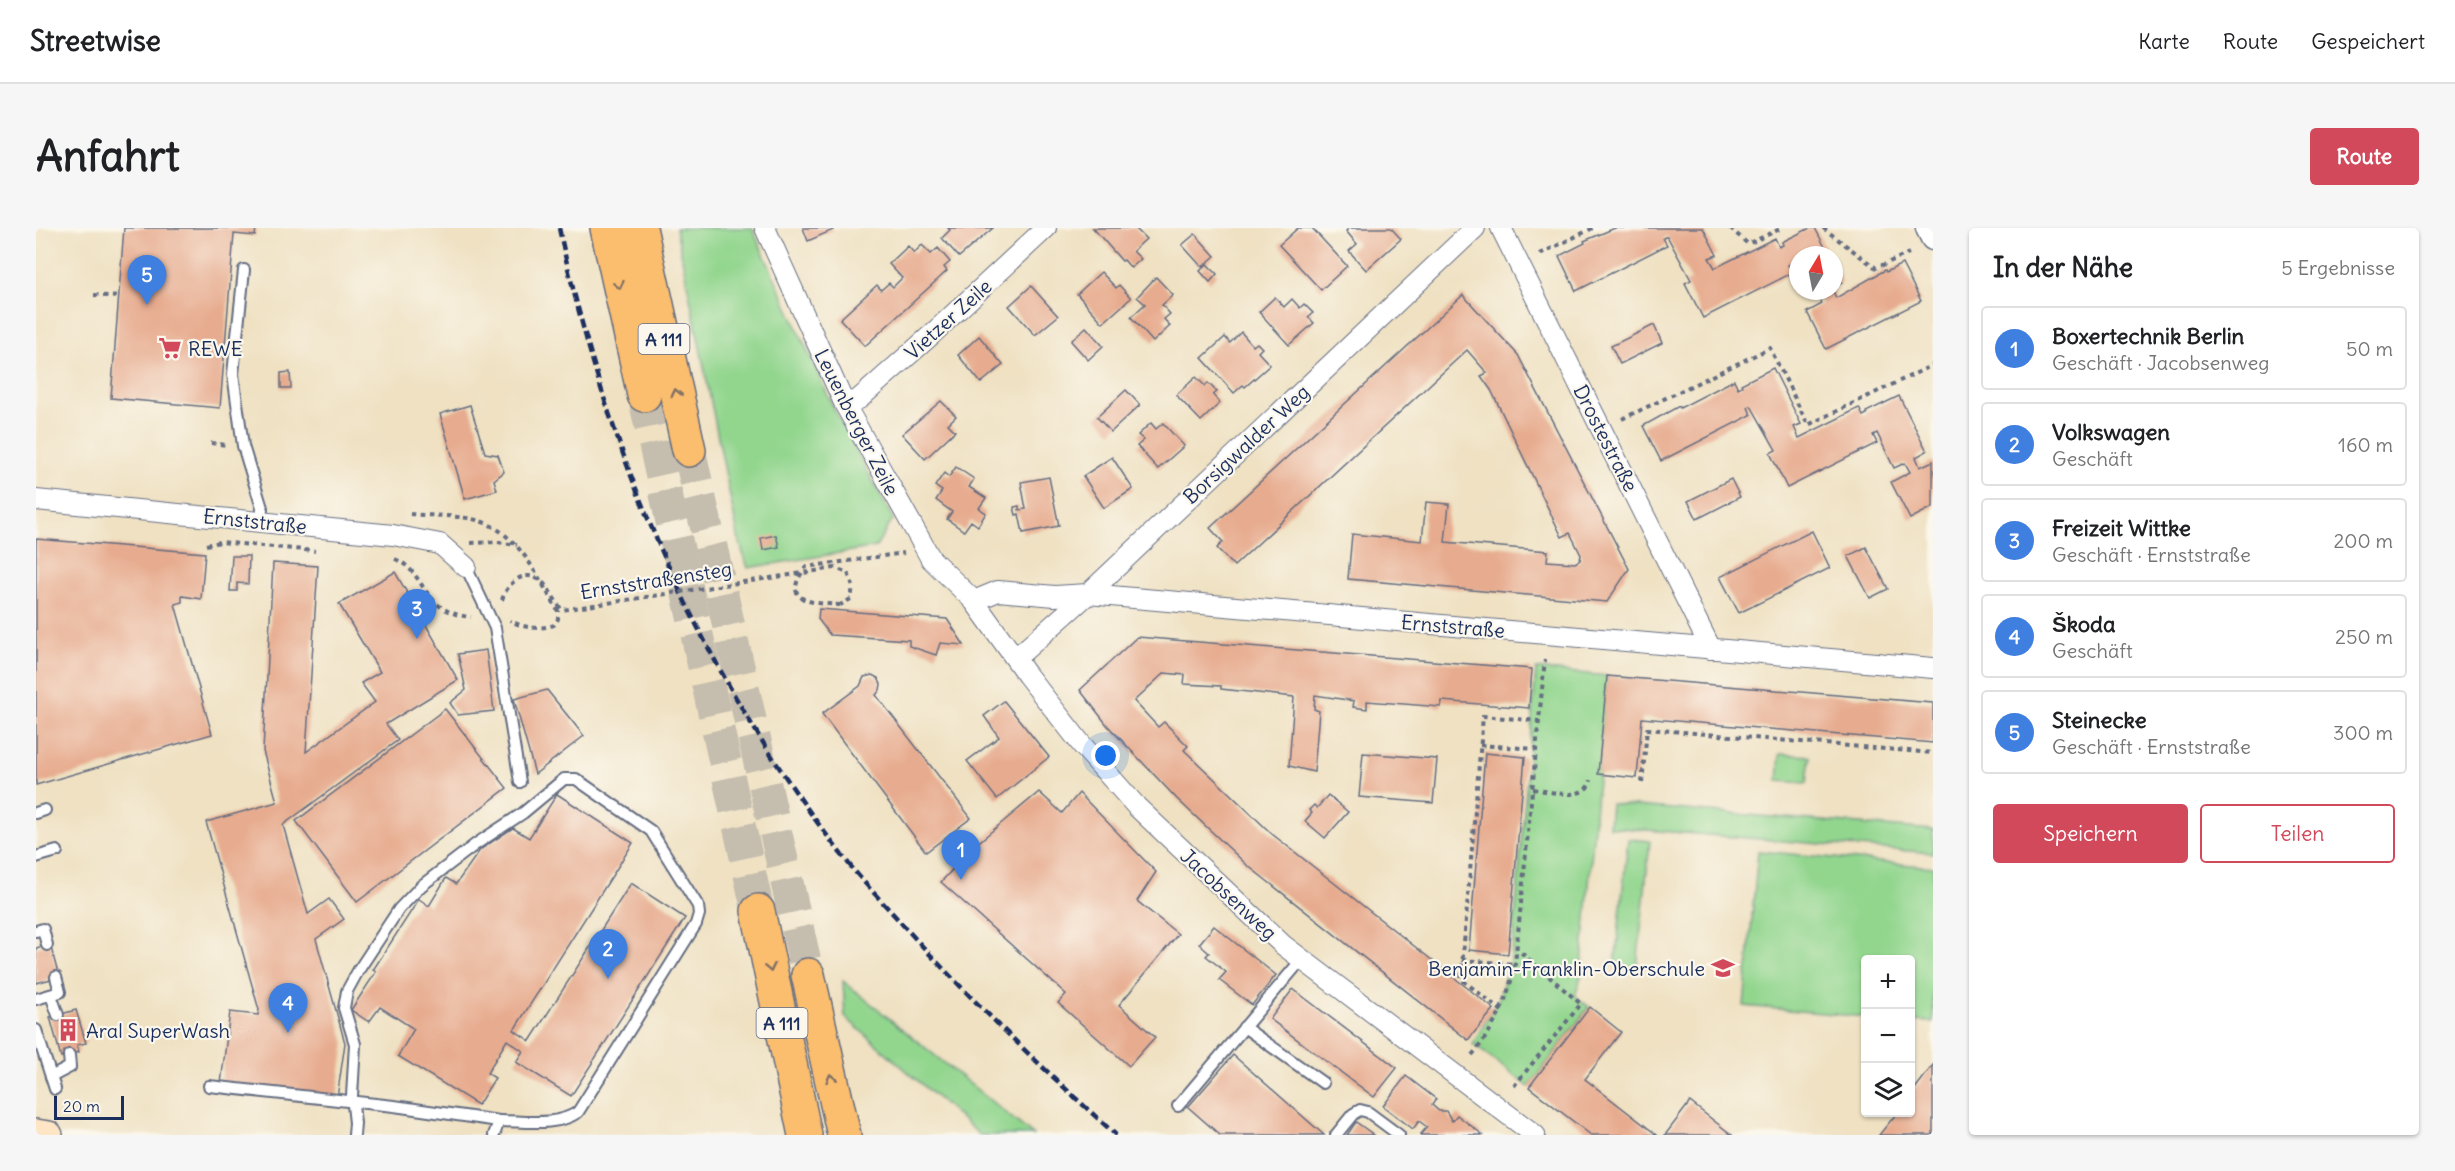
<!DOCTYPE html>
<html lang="de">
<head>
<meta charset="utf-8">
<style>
	body { margin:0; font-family:Delius,sans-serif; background:#f6f6f6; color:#202124 }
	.controls { position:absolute; right:18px; bottom:18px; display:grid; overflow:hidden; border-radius:6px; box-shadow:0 2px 4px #0004 }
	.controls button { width:54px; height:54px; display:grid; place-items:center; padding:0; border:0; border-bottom:2px solid #e0e0e0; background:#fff; color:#202124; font:30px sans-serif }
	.compass { position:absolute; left:1753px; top:18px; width:54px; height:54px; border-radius:50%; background:#fff; box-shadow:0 2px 4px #0004; rotate:10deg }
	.scale { position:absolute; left:18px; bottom:15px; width:70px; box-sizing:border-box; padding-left:6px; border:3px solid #1b2f5e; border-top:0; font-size:16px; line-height:21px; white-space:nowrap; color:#1b2f5e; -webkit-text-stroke:4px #fbf7ec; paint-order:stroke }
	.you { position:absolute; left:1070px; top:528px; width:21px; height:21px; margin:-15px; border:4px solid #fff; border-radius:50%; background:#1a73e8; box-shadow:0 0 0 9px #1a73e833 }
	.badge { display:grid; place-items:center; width:39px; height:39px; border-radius:50%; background:#d1495b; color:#fff; font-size:20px; font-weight:700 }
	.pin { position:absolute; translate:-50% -50px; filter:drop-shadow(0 2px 3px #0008) }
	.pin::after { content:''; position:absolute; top:32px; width:21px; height:18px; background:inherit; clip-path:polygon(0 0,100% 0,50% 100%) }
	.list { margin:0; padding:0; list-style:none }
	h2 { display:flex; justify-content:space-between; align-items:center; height:78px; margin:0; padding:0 24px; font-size:26px }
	h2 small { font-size:20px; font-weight:400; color:#757577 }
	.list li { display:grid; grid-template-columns:39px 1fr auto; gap:18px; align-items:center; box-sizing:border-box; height:84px; margin:0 12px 12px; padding:0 12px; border:2px solid #e0e0e0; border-radius:6px }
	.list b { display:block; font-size:22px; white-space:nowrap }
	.list p { margin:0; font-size:20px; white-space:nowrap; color:#757577 }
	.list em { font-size:20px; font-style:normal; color:#757577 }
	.actions { display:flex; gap:12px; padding:18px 24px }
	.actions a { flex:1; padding:14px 0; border:2px solid #d1495b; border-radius:6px; text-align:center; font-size:21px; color:#d1495b }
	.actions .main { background:#d1495b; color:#fff }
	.icon { flex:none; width:33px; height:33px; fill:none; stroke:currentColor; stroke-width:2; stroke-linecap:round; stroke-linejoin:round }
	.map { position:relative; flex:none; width:1897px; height:907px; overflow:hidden; border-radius:6px }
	header { display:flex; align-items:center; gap:36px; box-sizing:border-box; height:84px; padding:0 30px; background:#fff; border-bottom:2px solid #e0e0e0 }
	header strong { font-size:28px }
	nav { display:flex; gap:33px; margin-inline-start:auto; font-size:21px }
	.intro { display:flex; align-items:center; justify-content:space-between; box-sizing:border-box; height:144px; padding:0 36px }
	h1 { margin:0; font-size:42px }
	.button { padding:15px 27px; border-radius:6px; background:#d1495b; color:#fff; font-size:21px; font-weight:700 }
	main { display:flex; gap:36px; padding:0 36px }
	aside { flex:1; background:#fff; border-radius:6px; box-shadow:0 2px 4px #0004 }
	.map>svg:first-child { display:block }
	.green { fill:#92d68e; stroke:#568276; stroke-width:1.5 }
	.building { fill:#e7ac8f }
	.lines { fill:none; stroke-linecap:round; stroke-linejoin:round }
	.motorway-tunnel { stroke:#c5bdae; stroke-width:33; stroke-dasharray:33 16; stroke-linecap:butt }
	.service-casing { stroke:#656d81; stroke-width:14 }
	.minor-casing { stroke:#656d81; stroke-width:22 }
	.tertiary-casing { stroke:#656d81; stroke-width:27 }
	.secondary-casing { stroke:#656d81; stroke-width:30 }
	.motorway-casing { stroke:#656d81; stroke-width:36 }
	.path { stroke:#656d81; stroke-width:4; stroke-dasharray:4.5 4.5; stroke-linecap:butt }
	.service { stroke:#fff; stroke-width:10 }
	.minor { stroke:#fff; stroke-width:20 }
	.tertiary { stroke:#fff; stroke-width:24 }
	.secondary { stroke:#fde5c5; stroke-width:27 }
	.motorway { stroke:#fbbd6e; stroke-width:33 }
	.rail { stroke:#1b2f5e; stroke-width:4.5; stroke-dasharray:9 4.5; stroke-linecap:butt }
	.path-bridge { stroke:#656d81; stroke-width:4; stroke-dasharray:4.5 4.5; stroke-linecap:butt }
	.oneway { stroke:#806f65 }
	.labels { text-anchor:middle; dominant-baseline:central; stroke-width:4.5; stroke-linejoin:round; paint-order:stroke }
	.shield { fill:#fbf7ec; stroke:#5e6b89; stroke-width:1.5 }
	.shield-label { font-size:18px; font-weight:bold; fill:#1b2f5e }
	.street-label { font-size:20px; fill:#1b2f5e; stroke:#fbf7ec }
	.poi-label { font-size:20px; fill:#1b2f5e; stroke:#fbf7ec; text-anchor:start }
</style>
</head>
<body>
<header>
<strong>Streetwise</strong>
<nav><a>Karte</a><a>Route</a><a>Gespeichert</a></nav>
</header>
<div class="intro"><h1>Anfahrt</h1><a class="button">Route</a></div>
<main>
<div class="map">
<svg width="1897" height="907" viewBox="0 0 1897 907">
	<rect width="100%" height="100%" fill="#fbf7ec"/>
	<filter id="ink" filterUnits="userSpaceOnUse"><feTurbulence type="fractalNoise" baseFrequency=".0167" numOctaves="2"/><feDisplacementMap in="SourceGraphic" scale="12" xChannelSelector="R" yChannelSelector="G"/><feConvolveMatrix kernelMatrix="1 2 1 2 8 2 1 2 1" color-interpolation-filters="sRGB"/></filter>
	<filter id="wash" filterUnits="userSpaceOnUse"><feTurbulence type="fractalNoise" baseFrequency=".008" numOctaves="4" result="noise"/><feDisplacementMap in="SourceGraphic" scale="24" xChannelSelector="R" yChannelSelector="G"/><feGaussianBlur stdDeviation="1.35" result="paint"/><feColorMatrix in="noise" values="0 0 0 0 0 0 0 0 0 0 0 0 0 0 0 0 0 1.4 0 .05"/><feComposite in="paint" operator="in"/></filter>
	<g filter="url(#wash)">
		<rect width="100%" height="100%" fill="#efe1c2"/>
		<g class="green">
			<path d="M640,0H716L798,181L857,291L840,319L712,340L703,313Z"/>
			<path d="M1500,441L1571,448L1545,748L1539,768L1553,779L1493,859L1437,816L1463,770L1476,727Z"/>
			<path d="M1744,526L1774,528L1771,555L1742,553Z"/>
			<path d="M1575,576L1897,602V625L1573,599Z"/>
			<path d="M1592,611L1614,613L1601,739L1579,737Z"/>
			<path d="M1722,623L1897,639V794L1875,793L1874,732H1830L1829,789L1708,778Z"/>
			<path d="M807,753L997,907H944L809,789Z"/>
		</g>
		<g id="blocks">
			<g class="building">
				<path d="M88,0H220L219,8L198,6L184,180L75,170Z"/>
				<path d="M767,0H796L797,2L772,13Z"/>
				<path d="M912,0H957L923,29L906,10L914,2Z"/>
				<path d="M1057,0H1099L1110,11L1097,23L1105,31L1095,40L1088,32L1086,33Z"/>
				<path d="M1262,0H1276L1311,38L1285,62L1243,17Z"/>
				<path d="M1313,0H1355L1365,11L1330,42L1313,23L1321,16L1310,3Z"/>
				<path d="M1579,0H1667L1681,27L1673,30L1679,40L1739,10L1743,19L1747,17L1746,14L1774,0H1779L1793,27H1762V46L1756,35L1752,37L1756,45L1667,90L1649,55L1655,52L1631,8L1627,10L1631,17L1540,63L1523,28L1549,15L1548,13Z"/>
				<path d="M1159,6L1179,28L1166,39L1146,17Z"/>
				<path d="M886,17L895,26L902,20L914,34L908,39L911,43L829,118L804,91L841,57L845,62L853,55L857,59L866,50L853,36L872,18L878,25Z"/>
				<path d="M1171,36L1181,46L1174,54L1164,43Z"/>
				<path d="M1866,36L1885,73L1790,121L1771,84L1786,76L1781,66L1774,70L1770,63H1797L1800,70L1849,42L1850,44Z"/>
				<path d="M1798,38L1806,54L1798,58Z"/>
				<path d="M1065,44L1080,60L1083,57L1095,70L1067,95L1041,66Z"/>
				<path d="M1120,49L1137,67L1126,77L1134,86L1128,91L1134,98L1117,114L1095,89L1109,76L1101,69Z"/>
				<path d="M995,58L1022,88L999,107L973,78Z"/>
				<path d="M1427,67L1482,127L1593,341L1571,374L1312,351L1316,306L1386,313L1390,274L1413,276L1409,314L1512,323L1511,333L1539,335L1544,332L1545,327L1534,305L1526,309L1455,162L1445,148L1451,145L1431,122L1198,338L1181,320L1187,314L1174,300Z"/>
				<path d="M1239,69L1248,79L1256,71L1264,80L1268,76L1277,85L1272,89L1278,95L1253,117L1223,84Z"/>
				<path d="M1618,97L1626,115L1584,136L1575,118Z"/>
				<path d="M1050,99L1067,118L1052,132L1035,113Z"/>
				<path d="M1205,104L1217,118L1221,115L1226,120L1222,124L1234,137L1209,159L1207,157L1198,165L1166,130L1189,109L1194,115Z"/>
				<path d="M943,108L967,137L945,155L922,127Z"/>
				<path d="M1737,140L1765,196L1758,199L1763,210L1823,180L1827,188L1831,186L1830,184L1863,168L1891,223L1880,229L1884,239L1897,233V279L1874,291L1855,254L1874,244L1869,235L1858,240L1841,205L1837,207L1841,215L1751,260L1734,225L1740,222L1715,178L1712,179L1715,187L1625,233L1607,198L1643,178L1644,180L1698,152L1702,160L1706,158L1705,156Z"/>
				<path d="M254,144L255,160H245V145Z"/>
				<path d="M1160,149L1169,158L1172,155L1181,164L1177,167L1184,175L1165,193L1140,167Z"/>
				<path d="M1090,162L1104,177L1075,204L1061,189Z"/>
				<path d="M905,173L920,188L912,196L919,203L889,231L866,206Z"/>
				<path d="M434,177L449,225L462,227L468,244L458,252L461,262L429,271L404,186Z"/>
				<path d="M1115,195L1120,201L1127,195L1148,218L1122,241L1101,218L1108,212L1102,207Z"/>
				<path d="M1076,229L1097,261L1068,280L1047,248Z"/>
				<path d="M920,239L938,251L933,259L950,270L943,280L950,285L942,298L935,293L928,303L911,291L916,284L900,272L906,263L899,258L908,245L913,249Z"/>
				<path d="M1013,249L1023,298L987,305L983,286L980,287L978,279L983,278V282L990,281L985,254Z"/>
				<path d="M1695,251L1704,269L1661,291L1652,273Z"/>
				<path d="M1776,303L1794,340L1703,385L1684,349Z"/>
				<path d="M740,307L743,319L727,322L725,310Z"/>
				<path d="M0,311L169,325L165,371L146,368V374L139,376L176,506L0,557Z"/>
				<path d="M1830,319L1852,361L1834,370L1812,328Z"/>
				<path d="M196,328H213L212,356L201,355V363H194Z"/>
				<path d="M237,335L282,338L270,524L339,474L325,455L344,444L303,376L359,344L422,452L350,496L362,512L247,597L272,686L293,671L308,691L280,711L309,815L301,870L185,855L194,784L222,787L223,782L170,594L241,574L227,523Z"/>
				<path d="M783,381L911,391L928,417L904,415L900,427L873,418V412L794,407L782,391Z"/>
				<path d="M1101,409L1496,441L1493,480L1406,473L1405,479L1331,473V481L1317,479L1318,473L1279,467L1278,481L1283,483L1278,544L1253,538L1258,469L1185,461V458L1148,456L1149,447L1128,445L1098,473L1122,499L1128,494L1152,518L1148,522L1236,606L1458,781L1432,812L1211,637L1141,571L1072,498L1044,462Z"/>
				<path d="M450,422L458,483L422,487L414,475L430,462L422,426Z"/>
				<path d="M836,447L842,450L845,456L844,462L840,467L935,590L890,624L786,486L824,458L828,449Z"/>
				<path d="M1571,448L1897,475V515L1606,490L1601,550L1562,546Z"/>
				<path d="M511,462L548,508L499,546L478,471Z"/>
				<path d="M968,473L1013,529L961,571L931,533L963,509L948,488Z"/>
				<path d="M409,481L471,560L321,674L260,593Z"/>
				<path d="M1327,525L1401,531L1397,575L1323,569Z"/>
				<path d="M1449,525L1489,529L1472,726L1433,722Z"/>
				<path d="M1003,564L1026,585L1043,565L1120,644L1101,673L1142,706L1083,777L1119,809L1093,838L1022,775L1030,766L905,654L938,618Z"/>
				<path d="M521,566L597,615L478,802L494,813L595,655L649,690L535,868L480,834L487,823L471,812L451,845L459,850L442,877L362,828L378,801L344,779L333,794L315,782L340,744L337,742L383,671L393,678L410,650L420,656L444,622L477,600L493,610Z"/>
				<path d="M1292,567L1312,584L1289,610L1269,593L1276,585L1273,582L1278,577L1281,580Z"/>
				<path d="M1178,698L1240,747L1216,777L1183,752L1190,744L1170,728L1173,725L1163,716Z"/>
				<path d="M14,716L23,749L0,755V720Z"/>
				<path d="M1257,761L1361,840L1338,869L1234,791Z"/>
				<path d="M1554,779L1585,804L1549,851L1621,907H1555L1493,859Z"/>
				<path d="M40,782L50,815L41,817L43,824L25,829L14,789Z"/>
				<path d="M1197,827L1288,907H1184L1152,879Z"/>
				<path d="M1897,837V907H1843L1861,885H1875V866Z"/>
				<path d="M1370,848L1400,871L1396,877L1403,883H1410L1416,893L1421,887L1447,907H1384L1391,899L1383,893L1377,901L1347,878Z"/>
				<path d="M1654,874L1696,907H1629Z"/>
				<path d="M1320,894L1338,907H1311Z"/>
			</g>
		</g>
	</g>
	<g filter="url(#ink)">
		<use href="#blocks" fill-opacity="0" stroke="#656d81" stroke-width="1.5"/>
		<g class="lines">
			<g class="motorway-tunnel">
				<path d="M608,167L722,683"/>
				<path d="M653,222L772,747"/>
			</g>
			<g class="service-casing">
				<g id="service">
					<path d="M208,42L197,146L207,218L226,280L225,294"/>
					<path d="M430,339L459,400L484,554"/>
					<path d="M0,585L9,582"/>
					<path d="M0,629L21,623"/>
					<path d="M0,703L7,701L11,717"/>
					<path d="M15,767L22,787"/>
					<path d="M0,771L24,764L20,749"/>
					<path d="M1208,799L1287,855"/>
					<path d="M0,802L19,861"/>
					<path d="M15,849L34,839L33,827"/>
					<path d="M173,858L358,878L463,893"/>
					<path d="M1142,878L1266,731"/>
					<path d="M318,907L319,895L316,868L319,816L308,780L311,763L322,743L363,681L385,658L440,616L487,585L528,551H540L615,603L662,678L663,686L660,696L542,884C520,899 489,893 463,893L458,907"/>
					<path d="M1300,907L1317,886L1324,882L1332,884L1363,907"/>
				</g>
			</g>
			<g class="minor-casing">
				<g id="minor">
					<path d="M729,0L809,177L895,331L938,373L991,447L1046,517L1101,579L1247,717L1499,907"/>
					<path d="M1465,0L1675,421"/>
					<path d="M809,177L823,171L894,108L1010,0"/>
					<path d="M0,272L357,307L404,316L430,339"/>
					<path d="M938,373L962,363L1019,368L1052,366L1897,440"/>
					<path d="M980,430L1052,366L1439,0"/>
				</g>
			</g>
			<g class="tertiary-casing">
				<path id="tertiary" d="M1892,0L1897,10"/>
			</g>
			<g class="secondary-casing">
				<path id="secondary" d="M0,905L13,907"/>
			</g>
			<g class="motorway-casing">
				<g id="motorway">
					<path d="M571,0L608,167"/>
					<path d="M604,0L653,222"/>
					<path d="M722,683L769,907"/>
					<path d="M772,747L808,907"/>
				</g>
			</g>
			<g class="path">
				<path d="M1694,0L1712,16L1746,0"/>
				<path d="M1787,0L1840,40L1873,25"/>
				<path d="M1504,26L1557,0"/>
				<path d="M58,67L83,69"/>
				<path d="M1586,191L1734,120L1772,197L1897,137"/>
				<path d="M175,215L191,217"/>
				<path d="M374,286C395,288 425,287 444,293C484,306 502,350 522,383V391L518,397C505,402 485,400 474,392"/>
				<path d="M435,315L461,314L481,317"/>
				<path d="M170,317L184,314L279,323"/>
				<path d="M359,331C391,344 384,384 435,389"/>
				<path d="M804,377C779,375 742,375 770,339L868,325"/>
				<path d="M1444,517L1500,521"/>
				<path d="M1606,555L1611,501L1897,525"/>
				<path d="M1497,561C1514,563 1549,575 1555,552"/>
				<path d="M1426,732L1479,736"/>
				<path d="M1466,783L1425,751L1447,488L1503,493"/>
				<path d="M1436,827C1459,800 1472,771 1479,736L1509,431"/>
				<path d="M1478,858L1545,776L1482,722"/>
			</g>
			<use href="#service" class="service"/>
			<use href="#minor" class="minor"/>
			<use href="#tertiary" class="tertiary"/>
			<use href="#secondary" class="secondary"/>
			<use href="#motorway" class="motorway"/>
			<path class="rail" d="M523,0C573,232 662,443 809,631C824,651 842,669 859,688C928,766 1003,837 1080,907"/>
			<path class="path-bridge" d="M466,372C471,355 489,339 506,354C514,361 519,373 526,382L799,340L812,345L817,358L815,371L804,377"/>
		</g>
		<defs><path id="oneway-chevron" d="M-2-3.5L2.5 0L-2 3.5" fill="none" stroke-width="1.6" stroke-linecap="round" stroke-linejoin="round" transform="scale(1.5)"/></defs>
		<g class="oneway">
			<use href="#oneway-chevron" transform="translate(583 57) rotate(78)"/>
			<use href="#oneway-chevron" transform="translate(640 165) rotate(-103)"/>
			<use href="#oneway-chevron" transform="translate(734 740) rotate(78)"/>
			<use href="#oneway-chevron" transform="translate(795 850) rotate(-103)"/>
		</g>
	</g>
	<defs>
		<g id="supermarket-bare" transform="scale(1.8)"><path d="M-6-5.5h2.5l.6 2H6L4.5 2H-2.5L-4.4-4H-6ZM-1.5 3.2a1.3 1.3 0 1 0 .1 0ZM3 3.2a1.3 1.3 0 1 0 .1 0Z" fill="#d1495b" stroke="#fbf7ec" stroke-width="2.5" paint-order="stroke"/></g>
		<g id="school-bare" transform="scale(1.8)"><path d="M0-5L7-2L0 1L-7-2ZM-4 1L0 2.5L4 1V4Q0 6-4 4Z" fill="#d1495b" stroke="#fbf7ec" stroke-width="2.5" paint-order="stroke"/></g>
		<g id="building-bare" transform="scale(1.8)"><path d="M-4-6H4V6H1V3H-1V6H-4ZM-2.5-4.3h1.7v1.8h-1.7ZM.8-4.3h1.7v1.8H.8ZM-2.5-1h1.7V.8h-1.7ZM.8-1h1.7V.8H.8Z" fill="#d1495b" stroke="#fbf7ec" stroke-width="2.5" paint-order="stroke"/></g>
	</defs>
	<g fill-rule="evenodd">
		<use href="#supermarket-bare" x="134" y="120"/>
		<use href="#school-bare" x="1687" y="740"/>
		<use href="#building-bare" x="32" y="802"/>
	</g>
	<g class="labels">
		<g class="shield">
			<rect x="602.5" y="96" width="51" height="30" rx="4.5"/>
			<rect x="720.5" y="780" width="51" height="30" rx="4.5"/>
		</g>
		<g class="shield-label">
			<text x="628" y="111">A 111</text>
			<text x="746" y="795">A 111</text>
		</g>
		<g class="street-label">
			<text transform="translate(912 91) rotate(-42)">Vietzer Zeile</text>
			<text transform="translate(821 194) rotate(63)">Leuenberger Zeile</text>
			<text transform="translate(1570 210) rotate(63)">Drostestraße</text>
			<text transform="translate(1210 216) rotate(-43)">Borsigwalder Weg</text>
			<text transform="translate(219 293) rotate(6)">Ernststraße</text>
			<text transform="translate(620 352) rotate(-9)">Ernststraßensteg</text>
			<text transform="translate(1417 398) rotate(5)">Ernststraße</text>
			<text transform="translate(1193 666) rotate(43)">Jacobsenweg</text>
		</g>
		<g class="poi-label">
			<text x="152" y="120">REWE</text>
			<text x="1669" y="740" text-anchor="end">Benjamin-Franklin-Oberschule</text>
			<text x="50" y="802">Aral SuperWash</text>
		</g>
	</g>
</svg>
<div class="controls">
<button>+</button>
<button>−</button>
<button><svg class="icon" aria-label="layers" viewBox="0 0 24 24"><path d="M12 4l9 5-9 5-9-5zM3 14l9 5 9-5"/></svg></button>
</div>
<svg class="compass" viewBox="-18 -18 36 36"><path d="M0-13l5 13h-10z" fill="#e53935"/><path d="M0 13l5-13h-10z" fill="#757577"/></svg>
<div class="scale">20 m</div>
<div class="you"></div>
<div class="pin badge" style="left:925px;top:652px;background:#3f7fe0">1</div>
<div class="pin badge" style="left:572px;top:751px;background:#3f7fe0">2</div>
<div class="pin badge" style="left:381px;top:411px;background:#3f7fe0">3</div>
<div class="pin badge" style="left:252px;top:805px;background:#3f7fe0">4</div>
<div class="pin badge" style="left:111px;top:77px;background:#3f7fe0">5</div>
</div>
<aside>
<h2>In der Nähe<small>5 Ergebnisse</small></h2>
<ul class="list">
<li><span class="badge" style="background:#3f7fe0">1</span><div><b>Boxertechnik Berlin</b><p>Geschäft · Jacobsenweg</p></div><em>50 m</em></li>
<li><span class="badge" style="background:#3f7fe0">2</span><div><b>Volkswagen</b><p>Geschäft</p></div><em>160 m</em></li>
<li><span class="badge" style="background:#3f7fe0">3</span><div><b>Freizeit Wittke</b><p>Geschäft · Ernststraße</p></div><em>200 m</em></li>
<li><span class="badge" style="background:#3f7fe0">4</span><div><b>Škoda</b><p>Geschäft</p></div><em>250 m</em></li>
<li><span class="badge" style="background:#3f7fe0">5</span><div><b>Steinecke</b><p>Geschäft · Ernststraße</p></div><em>300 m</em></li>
</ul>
<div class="actions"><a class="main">Speichern</a><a>Teilen</a></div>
</aside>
</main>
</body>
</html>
